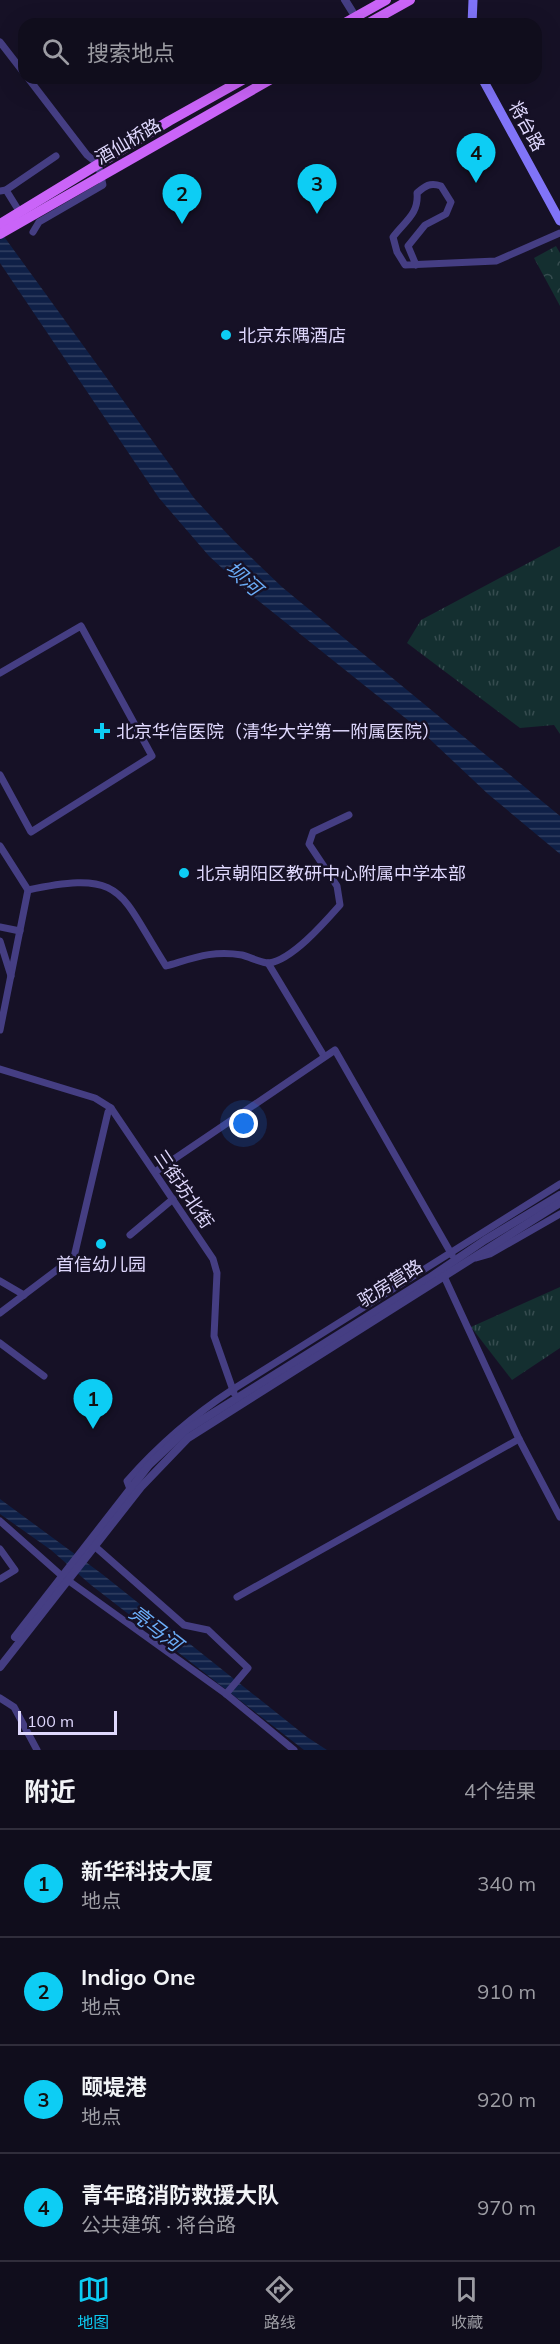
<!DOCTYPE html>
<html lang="zh">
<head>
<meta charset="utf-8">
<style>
	body { margin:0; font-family:Mulish,"Noto Sans SC",sans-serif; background:#1e1b29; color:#f1f3f6 }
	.scale { position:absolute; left:18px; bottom:15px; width:99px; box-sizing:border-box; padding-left:6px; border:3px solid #dfd8fd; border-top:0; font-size:16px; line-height:21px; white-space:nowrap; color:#dfd8fd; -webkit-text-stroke:4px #161126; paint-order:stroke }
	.you { position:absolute; left:244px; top:1124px; width:21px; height:21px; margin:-15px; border:4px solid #fff; border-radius:50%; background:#1a73e8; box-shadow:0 0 0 9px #1a73e833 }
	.badge { display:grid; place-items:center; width:39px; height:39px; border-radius:50%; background:#0dcdf4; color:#111; font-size:20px; font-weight:700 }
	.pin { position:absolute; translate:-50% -50px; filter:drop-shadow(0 2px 3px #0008) }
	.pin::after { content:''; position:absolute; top:32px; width:21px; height:18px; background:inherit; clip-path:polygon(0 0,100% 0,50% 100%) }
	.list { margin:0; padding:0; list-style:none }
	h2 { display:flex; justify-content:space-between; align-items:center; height:78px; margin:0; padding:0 24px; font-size:26px }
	h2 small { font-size:20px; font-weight:400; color:#9c9ca3 }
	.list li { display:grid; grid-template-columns:39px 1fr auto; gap:18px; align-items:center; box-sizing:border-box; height:108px; padding:0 24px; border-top:2px solid #302d3b }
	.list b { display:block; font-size:22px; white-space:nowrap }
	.list p { margin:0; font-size:20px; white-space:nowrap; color:#9c9ca3 }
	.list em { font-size:20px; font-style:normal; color:#9c9ca3 }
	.icon { flex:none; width:33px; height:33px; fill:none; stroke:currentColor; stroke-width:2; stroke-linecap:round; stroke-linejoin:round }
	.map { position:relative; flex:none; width:560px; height:1750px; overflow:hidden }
	.search { position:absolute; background:#100d1c; box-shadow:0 6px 24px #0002; left:18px; right:18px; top:18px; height:66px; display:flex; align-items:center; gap:15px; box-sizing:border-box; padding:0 21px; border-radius:18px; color:#9c9ca3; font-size:22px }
	.sheet { height:510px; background:#100d1c }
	nav { display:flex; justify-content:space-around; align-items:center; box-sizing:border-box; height:84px; border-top:2px solid #302d3b; background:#100d1c; font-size:16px; color:#9c9ca3 }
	nav a { display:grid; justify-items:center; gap:3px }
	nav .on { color:#0dcdf4 }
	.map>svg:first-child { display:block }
	.grass { fill:url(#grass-tufts) }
	.park { fill:url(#park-crowns) }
	.water { fill:url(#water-rules) }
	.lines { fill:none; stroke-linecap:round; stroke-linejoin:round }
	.minor { stroke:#453e83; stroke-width:7 }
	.tertiary { stroke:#453e83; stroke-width:8 }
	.secondary { stroke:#8074f8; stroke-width:9 }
	.primary { stroke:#ca64f8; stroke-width:10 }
	.poi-dot { fill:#0dcdf4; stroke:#161126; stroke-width:2 }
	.labels { text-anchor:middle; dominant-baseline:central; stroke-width:5; stroke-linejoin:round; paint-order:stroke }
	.street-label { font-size:18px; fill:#dfd8fd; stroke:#161126 }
	.poi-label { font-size:18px; fill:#dfd8fd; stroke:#161126; text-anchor:start }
	.water-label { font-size:20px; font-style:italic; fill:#6badf8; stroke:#161126 }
</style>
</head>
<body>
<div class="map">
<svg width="560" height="1750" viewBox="0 0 560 1750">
	<defs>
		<pattern id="grass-tufts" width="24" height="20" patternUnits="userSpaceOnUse" patternTransform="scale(1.5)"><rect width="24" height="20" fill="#142f30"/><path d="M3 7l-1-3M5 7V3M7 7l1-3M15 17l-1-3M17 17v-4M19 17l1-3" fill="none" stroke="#364c4f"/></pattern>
		<pattern id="park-crowns" width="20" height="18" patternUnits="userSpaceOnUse" patternTransform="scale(1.5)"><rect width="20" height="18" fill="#142f30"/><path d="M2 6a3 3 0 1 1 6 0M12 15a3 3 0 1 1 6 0" fill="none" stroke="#364c4f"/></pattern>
		<pattern id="water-rules" width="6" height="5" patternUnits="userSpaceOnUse" patternTransform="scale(1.5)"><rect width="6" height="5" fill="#0f2047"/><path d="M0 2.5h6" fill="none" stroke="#324062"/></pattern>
	</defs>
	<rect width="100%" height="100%" fill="#161126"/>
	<g class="grass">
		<path d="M560,546V734L554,725L520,728L407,643L421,620Z"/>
		<path d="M560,1287V1348L512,1380L471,1327Z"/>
	</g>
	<path class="park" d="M556,246L560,253V306L534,258Z"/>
	<g class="water">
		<path d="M0,231L194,498L233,540L282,587L560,816V854L488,794L419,729L250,594L209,556L159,498L0,263Z"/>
		<path d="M0,1499L102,1574L307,1737L327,1750H304L91,1585L51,1550L0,1514Z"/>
	</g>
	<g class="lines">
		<g class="minor">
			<path d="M0,42L24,73"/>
			<path d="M28,78L87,155L98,164L103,185L39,222L33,232"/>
			<path d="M6,190L19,211"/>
			<path d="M0,191L6,190L56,156"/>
			<path d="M416,265L408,246L425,225L446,214L451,202L441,186C430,182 425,186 417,193C419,214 405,221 393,237L397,252L405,265L496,261L560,233"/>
			<path d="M0,673L81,626L152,756L31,832L0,775"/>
			<path d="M0,846L28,890L0,1030"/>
			<path d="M28,890C126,869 119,893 166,966C194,958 212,950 242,955C250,957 261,963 269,963C292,960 325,922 340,905L337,886L309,844L313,832L349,815"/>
			<path d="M0,927L20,931"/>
			<path d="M0,941L11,976"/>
			<path d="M268,963L324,1056"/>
			<path d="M0,1069L95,1098L111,1108L213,1259L217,1273L214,1336L234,1393"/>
			<path d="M155,1172L335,1050L452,1255"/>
			<path d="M130,1235L173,1199"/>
			<path d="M476,1258L490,1254L560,1214"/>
			<path d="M442,1272L519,1439L560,1517"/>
			<path d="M0,1281L24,1295"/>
			<path d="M0,1313L74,1257L108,1112L111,1108"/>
			<path d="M0,1343L44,1376"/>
			<path d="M130,1489L127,1481C159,1445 192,1416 232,1390L560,1184"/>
			<path d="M0,1521L62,1576L226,1694L294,1750"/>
			<path d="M91,1543L184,1625L208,1630L248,1668L226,1694"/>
			<path d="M0,1549L15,1570L0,1579"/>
			<path d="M237,1597L519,1439"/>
			<path d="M0,1698L14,1707L37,1750"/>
		</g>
		<g class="tertiary">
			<path d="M345,0L360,24"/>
			<path d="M15,1637L149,1465L186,1430L429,1278L485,1240L560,1195"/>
			<path d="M0,1667L141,1487L188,1438L560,1203"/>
		</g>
		<g class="secondary">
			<path d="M472,24L473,0"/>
			<path d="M482,78L560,221"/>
		</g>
		<g class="primary">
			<path d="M343,24L386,0"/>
			<path d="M367,24L410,0"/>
			<path d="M0,224L169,121L246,78"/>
			<path d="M0,234L273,78"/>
		</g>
	</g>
	<g class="poi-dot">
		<circle cx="226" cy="335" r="6"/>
		<path d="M99 722h6v6h6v6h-6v6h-6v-6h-6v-6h6z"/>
		<circle cx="184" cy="873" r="6"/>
		<circle cx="101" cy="1244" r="6"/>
	</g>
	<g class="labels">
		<g class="street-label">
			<text transform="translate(527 126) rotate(61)">将台路</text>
			<text transform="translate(128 141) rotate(-30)">酒仙桥路</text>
			<text transform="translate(184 1189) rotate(56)">三街坊北街</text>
			<text transform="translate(390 1283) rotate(-32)">驼房营路</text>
		</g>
		<g class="poi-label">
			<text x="238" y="335">北京东隅酒店</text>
			<text x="116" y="731">北京华信医院（清华大学第一附属医院）</text>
			<text x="196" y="873">北京朝阳区教研中心附属中学本部</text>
			<text x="101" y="1264" text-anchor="middle">首信幼儿园</text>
		</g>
		<g class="water-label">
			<text transform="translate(244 578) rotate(42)">坝河</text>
			<text transform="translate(156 1628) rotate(38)">亮马河</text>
		</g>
	</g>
</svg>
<div class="scale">100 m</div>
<div class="you"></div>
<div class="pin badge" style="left:93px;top:1429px">1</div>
<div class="pin badge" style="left:182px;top:224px">2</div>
<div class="pin badge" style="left:317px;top:214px">3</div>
<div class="pin badge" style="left:476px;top:183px">4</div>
<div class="search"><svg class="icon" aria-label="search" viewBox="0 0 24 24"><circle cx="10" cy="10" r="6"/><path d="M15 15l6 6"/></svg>搜索地点</div>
</div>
<section class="sheet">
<h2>附近<small>4个结果</small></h2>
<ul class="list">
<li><span class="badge">1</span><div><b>新华科技大厦</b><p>地点</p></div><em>340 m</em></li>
<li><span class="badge">2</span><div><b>Indigo One</b><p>地点</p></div><em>910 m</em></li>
<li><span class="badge">3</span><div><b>颐堤港</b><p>地点</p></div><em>920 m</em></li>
<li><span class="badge">4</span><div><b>青年路消防救援大队</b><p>公共建筑 · 将台路</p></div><em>970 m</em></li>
</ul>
</section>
<nav>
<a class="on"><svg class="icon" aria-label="map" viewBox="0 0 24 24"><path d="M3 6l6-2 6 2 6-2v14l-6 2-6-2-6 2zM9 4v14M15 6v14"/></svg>地图</a>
<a><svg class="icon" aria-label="directions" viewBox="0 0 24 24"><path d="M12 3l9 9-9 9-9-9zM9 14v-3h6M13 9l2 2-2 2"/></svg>路线</a>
<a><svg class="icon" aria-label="saved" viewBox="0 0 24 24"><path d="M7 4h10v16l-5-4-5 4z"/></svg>收藏</a>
</nav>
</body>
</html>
